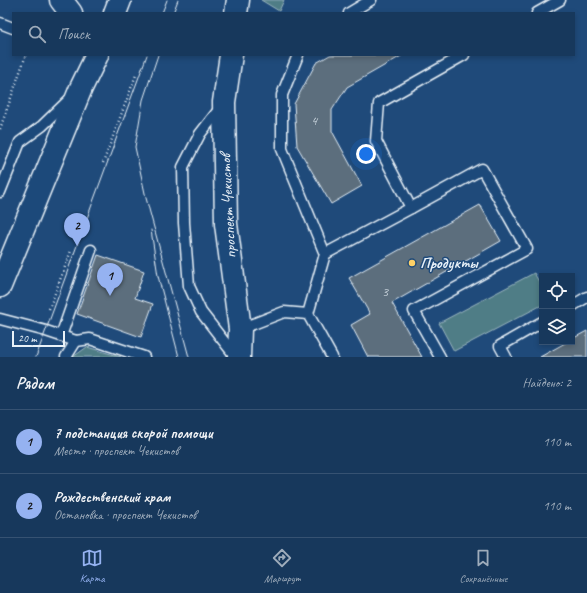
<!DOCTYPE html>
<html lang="ru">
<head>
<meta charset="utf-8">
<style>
	body { margin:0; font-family:Caveat,sans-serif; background:#203f62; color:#f1f3f6 }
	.controls { position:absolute; right:12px; bottom:12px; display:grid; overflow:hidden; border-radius:0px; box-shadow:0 2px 6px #0003 }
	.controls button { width:36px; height:36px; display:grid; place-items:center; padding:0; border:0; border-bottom:1px solid #365272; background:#17385c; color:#f1f3f6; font:20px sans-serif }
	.scale { position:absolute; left:12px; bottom:10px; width:53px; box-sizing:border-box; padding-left:4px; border:2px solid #e8f1f8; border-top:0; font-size:11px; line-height:14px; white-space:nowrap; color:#e8f1f8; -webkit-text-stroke:3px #1f4a7a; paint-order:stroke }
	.you { position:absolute; left:366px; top:154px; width:14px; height:14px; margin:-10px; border:3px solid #fff; border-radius:50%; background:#1a73e8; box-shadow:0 0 0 6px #1a73e833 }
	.badge { display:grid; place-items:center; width:26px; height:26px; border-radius:50%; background:#95b2f1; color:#111; font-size:13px; font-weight:700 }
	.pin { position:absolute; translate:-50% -33px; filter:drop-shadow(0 1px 2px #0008) }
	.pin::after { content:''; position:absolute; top:21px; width:14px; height:12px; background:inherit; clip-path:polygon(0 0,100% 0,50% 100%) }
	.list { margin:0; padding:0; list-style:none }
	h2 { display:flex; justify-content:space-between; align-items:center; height:52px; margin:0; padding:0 16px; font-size:17px }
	h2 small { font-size:13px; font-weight:400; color:#9eacbb }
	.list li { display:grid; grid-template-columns:26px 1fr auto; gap:12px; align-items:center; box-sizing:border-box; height:64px; padding:0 16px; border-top:1px solid #365272 }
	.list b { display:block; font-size:15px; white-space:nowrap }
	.list p { margin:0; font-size:13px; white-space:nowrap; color:#9eacbb }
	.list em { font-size:13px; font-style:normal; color:#9eacbb }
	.icon { flex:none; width:22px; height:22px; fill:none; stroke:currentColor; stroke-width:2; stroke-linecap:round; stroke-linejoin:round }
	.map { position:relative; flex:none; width:587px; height:357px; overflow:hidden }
	.search { position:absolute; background:#17385c; box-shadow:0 2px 6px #0003; left:12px; right:12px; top:12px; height:44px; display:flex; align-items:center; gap:10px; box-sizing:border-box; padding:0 14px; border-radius:0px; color:#9eacbb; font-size:15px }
	.sheet { height:180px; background:#17385c }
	nav { display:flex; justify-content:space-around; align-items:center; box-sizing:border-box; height:56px; border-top:1px solid #365272; background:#17385c; font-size:11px; color:#9eacbb }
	nav a { display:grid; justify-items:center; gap:2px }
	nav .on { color:#95b2f1 }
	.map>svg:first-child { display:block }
	.green { fill:#507d86; stroke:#9cb7bf }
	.building { fill:#5b6e7d; stroke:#e8f1f8 }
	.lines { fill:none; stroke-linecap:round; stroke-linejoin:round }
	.service-casing { stroke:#e8f1f8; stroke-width:13 }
	.secondary-casing { stroke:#e8f1f8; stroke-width:25 }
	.path { stroke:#e8f1f8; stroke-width:2.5; stroke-dasharray:1 3; stroke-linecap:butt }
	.service { stroke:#1f4a7a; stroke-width:10 }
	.secondary { stroke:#1f4a7a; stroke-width:22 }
	.tram { stroke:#e8f1f8; stroke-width:1 }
	.poi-dot { fill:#ffd166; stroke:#1f4a7a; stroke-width:1.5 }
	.labels { text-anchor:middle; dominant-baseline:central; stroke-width:3; stroke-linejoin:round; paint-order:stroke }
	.number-label { font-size:14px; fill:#c5d0d9 }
	.street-label { font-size:16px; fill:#e8f1f8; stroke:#1f4a7a }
	.poi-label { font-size:16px; font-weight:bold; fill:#e8f1f8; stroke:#1f4a7a; text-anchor:start }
</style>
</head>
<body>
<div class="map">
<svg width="587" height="357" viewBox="0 0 587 357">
	<rect width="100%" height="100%" fill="#1f4a7a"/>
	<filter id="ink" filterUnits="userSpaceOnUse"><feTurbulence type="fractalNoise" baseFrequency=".025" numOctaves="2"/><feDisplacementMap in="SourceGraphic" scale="8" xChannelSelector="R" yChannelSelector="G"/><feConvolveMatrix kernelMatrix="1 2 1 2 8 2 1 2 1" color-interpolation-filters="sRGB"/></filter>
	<g filter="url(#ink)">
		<g class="green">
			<path d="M261,0H284L279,11Z"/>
			<path d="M534,273L542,287V305L454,351L439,323Z"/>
			<path d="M87,347L121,357H73Z"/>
		</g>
		<g class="building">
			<path d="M330,55H403L347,87L332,110V131L362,186L331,204L297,146L294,104L316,63Z"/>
			<path d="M480,205L501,241L392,303L422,357H368L351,325L370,314L349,278Z"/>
			<path d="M98,255L144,271L135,298L153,304L141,337L77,314Z"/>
			<path d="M587,331V357H540L567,342H572V339Z"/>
		</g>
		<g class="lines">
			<g class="service-casing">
				<g id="service">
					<path d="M349,13L371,0"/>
					<path d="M537,13L560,0"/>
					<path d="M0,23L13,28"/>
					<path d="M298,55L282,95V149L325,254L308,314"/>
					<path d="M221,107L200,134L183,167L184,223L189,286L201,312L236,357"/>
					<path d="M0,192L20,142L42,126L71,98"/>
					<path d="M411,208L482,169L527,249L414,311L440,357"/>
					<path d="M325,254L411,208L376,141L379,103L464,55"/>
					<path d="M572,306L587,297"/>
					<path d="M0,319L46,331L76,341L90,339L144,357"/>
					<path d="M240,329L284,312L308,314L332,357"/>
					<path d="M61,336L91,250"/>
					<path d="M66,357L76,341"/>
					<path d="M506,357L500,346L542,322"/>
				</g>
			</g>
			<g class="secondary-casing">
				<g id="secondary">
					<path d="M61,0L71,13"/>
					<path d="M115,13L120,0"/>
					<path d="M236,13L238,0"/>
					<path d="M231,55L224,102L226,224L240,329L239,357"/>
					<path d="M0,286L81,88L97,55"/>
				</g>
			</g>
			<g class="path">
				<path d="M0,129L26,55"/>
				<path d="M103,163L136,75"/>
				<path d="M49,309L71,251"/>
			</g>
			<use href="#service" class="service"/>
			<use href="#secondary" class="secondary"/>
			<g class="tram">
				<path d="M162,13L167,0"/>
				<path d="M173,13L178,0"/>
				<path d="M158,55L143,100L135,147L146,198L189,357"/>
				<path d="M151,230L158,276L179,357"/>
				<path d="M36,357L147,55"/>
			</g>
		</g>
	</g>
	<circle class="poi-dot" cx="412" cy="263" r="4"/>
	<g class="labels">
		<g class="number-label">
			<text x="314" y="120">4</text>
			<text x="385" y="291">3</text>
		</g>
		<g class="street-label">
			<text transform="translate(228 206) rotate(-93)">проспект Чекистов</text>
		</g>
		<g class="poi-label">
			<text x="420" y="263">Продукты</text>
		</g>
	</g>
</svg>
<div class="controls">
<button><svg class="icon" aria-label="locate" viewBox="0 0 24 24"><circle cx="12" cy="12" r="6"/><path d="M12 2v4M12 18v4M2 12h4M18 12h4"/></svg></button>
<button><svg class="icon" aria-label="layers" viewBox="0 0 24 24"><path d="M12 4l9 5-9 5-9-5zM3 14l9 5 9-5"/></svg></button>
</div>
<div class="scale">20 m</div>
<div class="you"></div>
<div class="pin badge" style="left:110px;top:296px">1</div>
<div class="pin badge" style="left:77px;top:246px">2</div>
<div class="search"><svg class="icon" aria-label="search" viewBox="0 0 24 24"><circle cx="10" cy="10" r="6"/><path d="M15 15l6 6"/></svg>Поиск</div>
</div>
<section class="sheet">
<h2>Рядом<small>Найдено: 2</small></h2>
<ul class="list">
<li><span class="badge">1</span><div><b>7 подстанция скорой помощи</b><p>Место · проспект Чекистов</p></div><em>110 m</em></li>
<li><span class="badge">2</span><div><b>Рождественский храм</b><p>Остановка · проспект Чекистов</p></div><em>110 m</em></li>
</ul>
</section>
<nav>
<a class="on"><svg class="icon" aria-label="map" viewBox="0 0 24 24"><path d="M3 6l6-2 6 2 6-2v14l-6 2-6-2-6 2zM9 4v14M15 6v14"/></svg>Карта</a>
<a><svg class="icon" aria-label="directions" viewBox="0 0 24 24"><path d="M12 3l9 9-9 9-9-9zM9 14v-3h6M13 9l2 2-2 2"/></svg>Маршрут</a>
<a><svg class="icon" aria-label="saved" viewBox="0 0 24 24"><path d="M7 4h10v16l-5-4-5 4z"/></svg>Сохранённые</a>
</nav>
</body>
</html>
